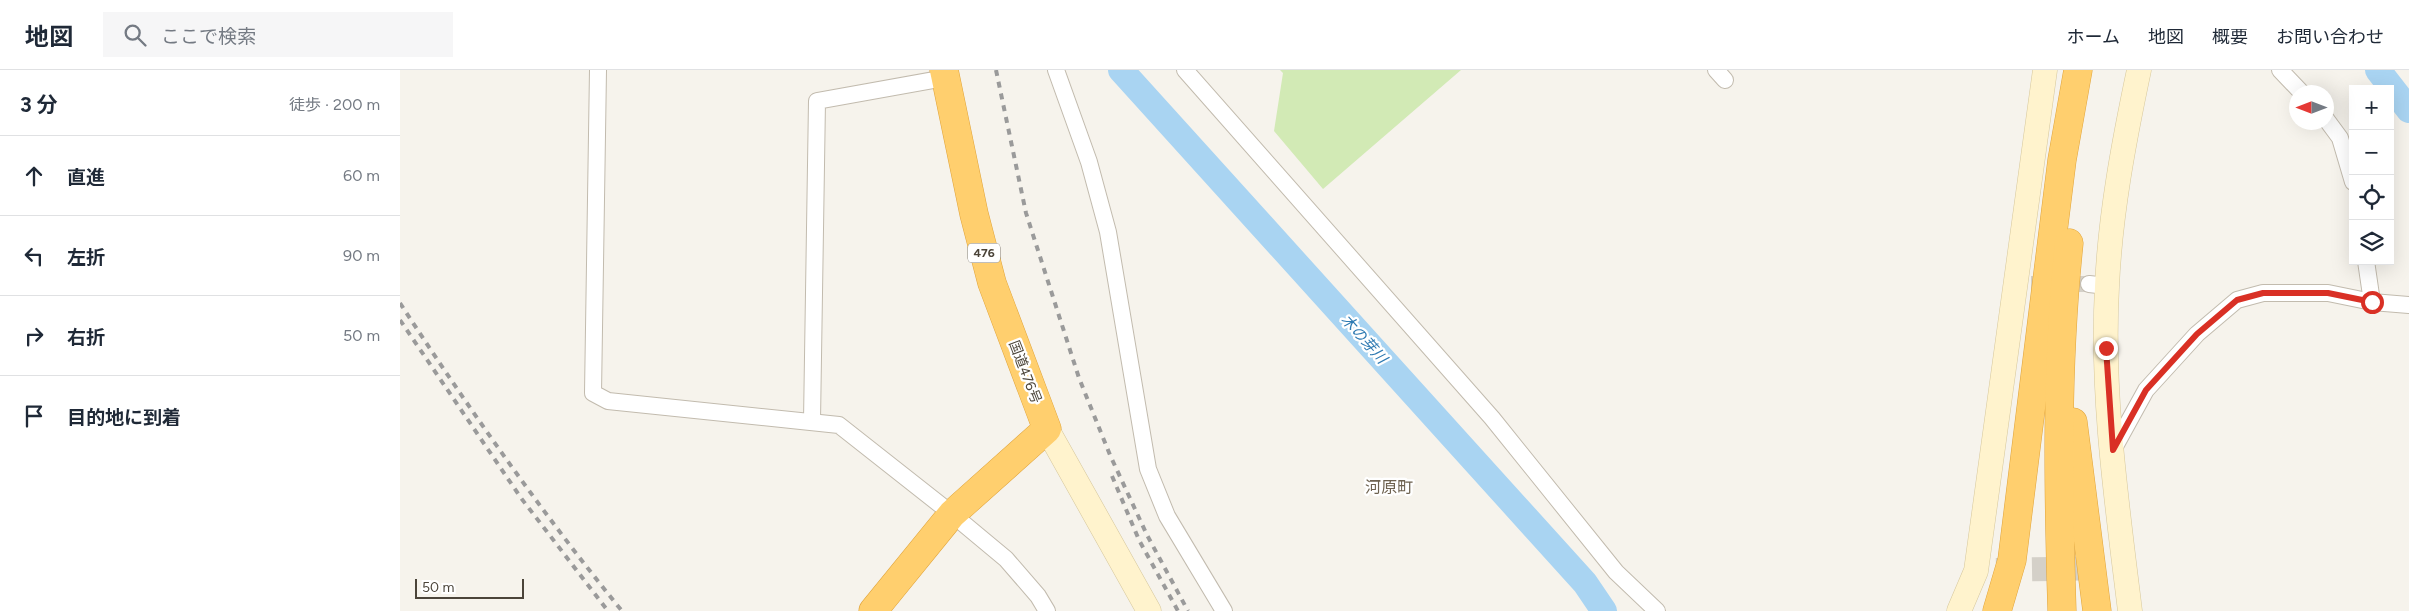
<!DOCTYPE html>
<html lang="ja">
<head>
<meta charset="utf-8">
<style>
	body { margin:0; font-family:Figtree,"Noto Sans JP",sans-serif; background:#f6f6f7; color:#1f2937 }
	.controls { position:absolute; right:15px; top:15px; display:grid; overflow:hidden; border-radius:0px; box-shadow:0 5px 20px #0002 }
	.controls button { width:45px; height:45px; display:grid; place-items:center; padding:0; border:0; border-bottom:1px solid #e0e1e3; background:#fff; color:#1f2937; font:25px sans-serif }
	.compass { position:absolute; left:1889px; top:15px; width:45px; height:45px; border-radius:50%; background:#fff; box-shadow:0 5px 20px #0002; rotate:270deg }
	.scale { position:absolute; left:15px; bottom:12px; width:109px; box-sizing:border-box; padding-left:5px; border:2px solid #4b4439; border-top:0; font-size:14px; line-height:18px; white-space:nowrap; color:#4b4439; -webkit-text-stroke:4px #fff; paint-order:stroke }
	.stop { position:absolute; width:15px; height:15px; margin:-11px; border:4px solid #d93025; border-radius:50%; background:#fff }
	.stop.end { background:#d93025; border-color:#fff; box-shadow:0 1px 5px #0008 }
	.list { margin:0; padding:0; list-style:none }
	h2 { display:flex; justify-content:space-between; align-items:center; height:65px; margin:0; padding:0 20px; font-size:21px }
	h2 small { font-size:16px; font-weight:400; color:#747a83 }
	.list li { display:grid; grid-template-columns:32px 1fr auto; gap:15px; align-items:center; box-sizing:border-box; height:80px; padding:0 20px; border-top:1px solid #e0e1e3 }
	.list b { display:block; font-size:19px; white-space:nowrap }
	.list em { font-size:16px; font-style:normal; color:#747a83 }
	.icon { flex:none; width:28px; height:28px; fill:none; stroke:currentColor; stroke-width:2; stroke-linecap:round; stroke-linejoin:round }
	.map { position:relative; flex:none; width:2009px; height:541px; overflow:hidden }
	header { display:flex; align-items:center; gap:30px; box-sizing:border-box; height:70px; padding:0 25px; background:#fff; border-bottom:1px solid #e0e1e3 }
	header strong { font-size:24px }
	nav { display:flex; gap:28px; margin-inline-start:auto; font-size:18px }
	.search { width:350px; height:45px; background:#f6f6f7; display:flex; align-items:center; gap:12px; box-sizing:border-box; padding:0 18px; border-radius:0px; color:#747a83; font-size:19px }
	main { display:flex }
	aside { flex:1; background:#fff }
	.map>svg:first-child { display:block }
	.green { fill:#d2eab5 }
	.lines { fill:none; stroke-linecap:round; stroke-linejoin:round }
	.river { stroke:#a9d4f2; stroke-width:26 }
	.street-tunnel { stroke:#d4d0c8; stroke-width:16; stroke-dasharray:16 8; stroke-linecap:butt }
	.secondary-tunnel { stroke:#d4d0c8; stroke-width:24; stroke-dasharray:24 12; stroke-linecap:butt }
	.street-casing { stroke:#c2bbae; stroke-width:18 }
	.secondary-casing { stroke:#d6c79b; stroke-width:25 }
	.highway-casing { stroke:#e0a43c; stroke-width:29 }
	.street { stroke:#fff; stroke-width:16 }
	.secondary { stroke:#fff3cd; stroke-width:24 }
	.highway { stroke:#ffcf6e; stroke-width:28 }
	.rail { stroke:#9a9a9a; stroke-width:4; stroke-dasharray:6 6; stroke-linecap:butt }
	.route { stroke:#d93025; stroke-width:6 }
	.labels { text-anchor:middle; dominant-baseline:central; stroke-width:4.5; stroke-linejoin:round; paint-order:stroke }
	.shield { fill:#fff; stroke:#817c74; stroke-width:1 }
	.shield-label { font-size:12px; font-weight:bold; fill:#4b4439 }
	.street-label { font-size:14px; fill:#4b4439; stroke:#fff }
	.water-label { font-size:15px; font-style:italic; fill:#2e7ab2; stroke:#fff }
	.quarter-label { font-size:16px; fill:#6e6250; stroke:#fff }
</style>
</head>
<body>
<header>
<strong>地図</strong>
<div class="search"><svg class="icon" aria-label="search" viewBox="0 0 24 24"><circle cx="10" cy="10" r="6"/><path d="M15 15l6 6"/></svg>ここで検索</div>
<nav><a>ホーム</a><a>地図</a><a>概要</a><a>お問い合わせ</a></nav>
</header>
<main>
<aside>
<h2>3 分<small>徒歩 · 200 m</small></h2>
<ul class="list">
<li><svg class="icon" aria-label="ahead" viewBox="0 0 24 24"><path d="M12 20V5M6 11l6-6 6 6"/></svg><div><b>直進</b></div><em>60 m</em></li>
<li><svg class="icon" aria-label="left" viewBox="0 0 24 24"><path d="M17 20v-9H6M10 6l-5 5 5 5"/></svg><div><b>左折</b></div><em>90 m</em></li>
<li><svg class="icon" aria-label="right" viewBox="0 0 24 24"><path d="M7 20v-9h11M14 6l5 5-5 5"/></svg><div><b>右折</b></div><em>50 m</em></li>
<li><svg class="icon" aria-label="arrive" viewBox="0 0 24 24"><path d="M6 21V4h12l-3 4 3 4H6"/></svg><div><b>目的地に到着</b></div></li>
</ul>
</aside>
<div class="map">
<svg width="2009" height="541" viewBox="0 0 2009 541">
	<rect width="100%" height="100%" fill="#f6f3ec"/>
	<path class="green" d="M880,0H1061L923,119L874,61L883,3Z"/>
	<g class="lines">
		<g class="river">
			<path d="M721,0L1185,513L1204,541"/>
			<path d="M1978,0L2009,40"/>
		</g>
		<path class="street-tunnel" d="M1631,214H1689"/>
		<path class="secondary-tunnel" d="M1596,500L1703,498"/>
		<g class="street-casing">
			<g id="street">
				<path d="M198,0L193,323L208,331L439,355L552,444L606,489L638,526L647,541"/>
				<path d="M656,0L689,92L708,162L748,399L767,446L824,541"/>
				<path d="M785,0L1092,348L1216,502L1257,541"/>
				<path d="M1316,0L1325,10"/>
				<path d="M1880,0L1901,22"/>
				<path d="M1926,49L1940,68L1953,112"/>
				<path d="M1966,191L1972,232"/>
				<path d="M1689,214L1707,216"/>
				<path d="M412,351L417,31L545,8"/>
				<path d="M1713,380L1746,320L1797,264L1837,230L1863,223H1928L1972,232L2009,235"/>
			</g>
		</g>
		<g class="secondary-casing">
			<g id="secondary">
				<path d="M647,359L749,541"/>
				<path d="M1559,541L1576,501L1645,0"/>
				<path d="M1730,541C1717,434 1701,325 1707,217C1710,145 1724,71 1739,0"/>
			</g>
		</g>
		<g class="highway-casing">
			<g id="highway">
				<path d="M1673,352L1697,541"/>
				<path d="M473,541L552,444L647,359L592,213L574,144L544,0"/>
				<path d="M1597,541L1612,490L1662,90L1678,0"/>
				<path d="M1662,541C1658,418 1656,296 1669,173"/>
			</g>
		</g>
		<use href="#street" class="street"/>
		<use href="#secondary" class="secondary"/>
		<use href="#highway" class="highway"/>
		<g class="rail">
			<path d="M596,0L626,143L679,308L710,385L747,465L788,541"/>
			<path d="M0,233C69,339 142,443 222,541"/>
			<path d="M0,250L121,428L208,541"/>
			<path d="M712,406L739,470L778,541"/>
		</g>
	</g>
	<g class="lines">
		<path class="route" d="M1706,278L1713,380L1746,320L1797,264L1837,230L1863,223H1928L1972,232"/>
	</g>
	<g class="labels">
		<rect class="shield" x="568" y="173.5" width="32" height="19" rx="4"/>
		<g class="shield-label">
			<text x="584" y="183">476</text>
		</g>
		<g class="street-label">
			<text transform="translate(625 302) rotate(69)">国道476号</text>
		</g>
		<g class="water-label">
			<text transform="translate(964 269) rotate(48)">木の芽川</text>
		</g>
		<g class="quarter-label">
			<text x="989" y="417">河原町</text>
		</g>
	</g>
</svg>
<div class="controls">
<button>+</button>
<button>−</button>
<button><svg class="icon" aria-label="locate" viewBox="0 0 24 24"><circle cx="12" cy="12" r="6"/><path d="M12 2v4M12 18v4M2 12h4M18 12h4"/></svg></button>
<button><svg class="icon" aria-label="layers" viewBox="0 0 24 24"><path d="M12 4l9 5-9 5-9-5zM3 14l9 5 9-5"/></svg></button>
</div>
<svg class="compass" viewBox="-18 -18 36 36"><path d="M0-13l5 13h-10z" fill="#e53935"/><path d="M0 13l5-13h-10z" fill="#747a83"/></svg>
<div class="scale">50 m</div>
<div class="stop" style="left:1972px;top:232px"></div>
<div class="stop end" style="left:1706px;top:278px"></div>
</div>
</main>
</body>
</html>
